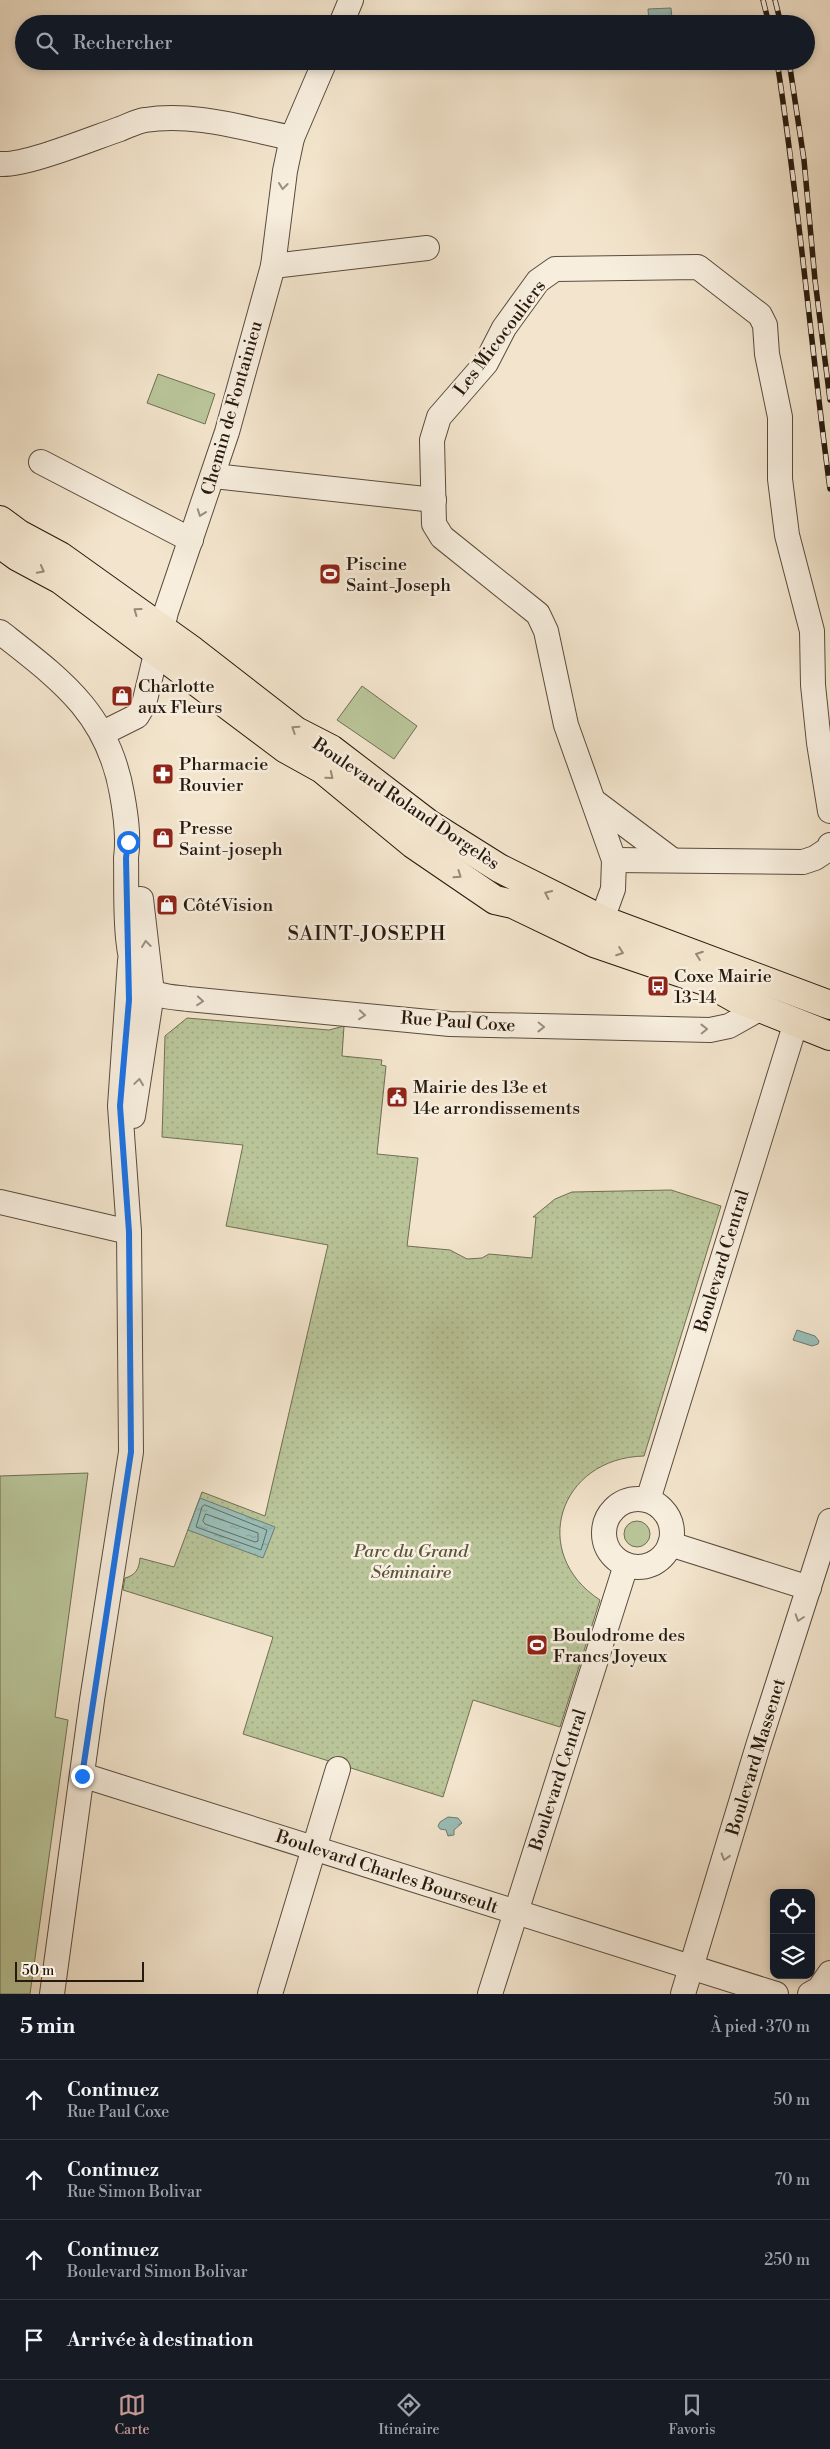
<!DOCTYPE html>
<html lang="fr">
<head>
<meta charset="utf-8">
<style>
	body { margin:0; font-family:"Libre Bodoni",serif; background:#242831; color:#f1f3f6 }
	.controls { position:absolute; right:15px; bottom:15px; display:grid; overflow:hidden; border-radius:10px; box-shadow:0 2px 8px #0003 }
	.controls button { width:45px; height:45px; display:grid; place-items:center; padding:0; border:0; border-bottom:1px solid #363941; background:#171b24; color:#f1f3f6; font:25px sans-serif }
	.scale { position:absolute; left:15px; bottom:12px; width:129px; box-sizing:border-box; padding-left:5px; border:2px solid #26190f; border-top:0; font-size:14px; line-height:18px; white-space:nowrap; color:#26190f; -webkit-text-stroke:4px #f7eede; paint-order:stroke }
	.stop { position:absolute; width:15px; height:15px; margin:-11px; border:4px solid #1a73e8; border-radius:50%; background:#fff }
	.stop.end { background:#1a73e8; border-color:#fff; box-shadow:0 1px 5px #0008 }
	.list { margin:0; padding:0; list-style:none }
	h2 { display:flex; justify-content:space-between; align-items:center; height:65px; margin:0; padding:0 20px; font-size:21px }
	h2 small { font-size:16px; font-weight:400; color:#9ea1a6 }
	.list li { display:grid; grid-template-columns:32px 1fr auto; gap:15px; align-items:center; box-sizing:border-box; height:80px; padding:0 20px; border-top:1px solid #363941 }
	.list b { display:block; font-size:19px; white-space:nowrap }
	.list p { margin:0; font-size:16px; white-space:nowrap; color:#9ea1a6 }
	.list em { font-size:16px; font-style:normal; color:#9ea1a6 }
	.icon { flex:none; width:28px; height:28px; fill:none; stroke:currentColor; stroke-width:2; stroke-linecap:round; stroke-linejoin:round }
	.map { position:relative; flex:none; width:830px; height:1994px; overflow:hidden }
	.search { position:absolute; background:#171b24; box-shadow:0 2px 8px #0003; left:15px; right:15px; top:15px; height:55px; display:flex; align-items:center; gap:12px; box-sizing:border-box; padding:0 18px; border-radius:28px; color:#9ea1a6; font-size:19px }
	.sheet { height:385px; background:#171b24 }
	nav { display:flex; justify-content:space-around; align-items:center; box-sizing:border-box; height:70px; border-top:1px solid #363941; background:#171b24; font-size:14px; color:#9ea1a6 }
	nav a { display:grid; justify-items:center; gap:2px }
	nav .on { color:#c59692 }
	.map>svg:first-child { display:block }
	.grass { fill:#b9c599; stroke:#706f54 }
	.park { fill:url(#park-dots); stroke:#706f54 }
	.water { fill:url(#water-ripples); stroke:#6c7d75 }
	.lines { fill:none; stroke-linecap:round; stroke-linejoin:round }
	.shore { stroke:#606c64; stroke-width:1 }
	.minor-casing { stroke:#594c3e; stroke-width:26 }
	.major-casing { stroke:#26190f; stroke-width:30 }
	.minor { stroke:#f7eede; stroke-width:24 }
	.major { stroke:#f3e5cd; stroke-width:28 }
	.rail-casing { stroke:#26190f; stroke-width:5.5 }
	.rail { stroke:#f7eede; stroke-width:4; stroke-dasharray:11; stroke-linecap:butt }
	.oneway { stroke:#998e81 }
	.oneway2 { stroke:#978978 }
	.route { stroke:#1a73e8; stroke-width:6 }
	.labels { text-anchor:middle; dominant-baseline:central; stroke-width:5; stroke-linejoin:round; paint-order:stroke }
	.street-label { font-size:18px; fill:#26190f; stroke:#f7eede }
	.poi-label { font-size:18px; fill:#26190f; stroke:#f7eede; text-anchor:start }
	.park-label { font-size:18px; font-style:italic; fill:#59553f; stroke:#f7eede }
	.quarter-label { font-size:20px; letter-spacing:1px; fill:#26190f; stroke:#f7eede }
</style>
</head>
<body>
<div class="map">
<svg width="830" height="1994" viewBox="0 0 830 1994">
	<defs>
		<pattern id="park-dots" width="8" height="8" patternUnits="userSpaceOnUse" patternTransform="scale(1.25)"><rect width="8" height="8" fill="#b9c599"/><path d="M2 2h.1M6 6h.1" fill="none" stroke="#9fa983" stroke-width="1.8" stroke-linecap="round"/></pattern>
		<pattern id="water-ripples" width="26" height="14" patternUnits="userSpaceOnUse" patternTransform="scale(1.25)"><rect width="26" height="14" fill="#9bbfb9"/><path d="M2 4q2-2 4 0t4 0M15 11q2-2 4 0t4 0" fill="none" stroke="#85a49e"/></pattern>
	</defs>
	<rect width="100%" height="100%" fill="#f3e5cd"/>
	<filter id="stains"><feTurbulence type="fractalNoise" baseFrequency=".004" numOctaves="4"/><feColorMatrix values="0 0 0 0 .2 0 0 0 0 .09 0 0 0 0 .02 0 0 0 .5 -.17"/></filter>
	<radialGradient id="worn" r=".72"><stop offset=".6" stop-color="#630" stop-opacity="0"/><stop offset="1" stop-color="#630" stop-opacity=".3"/></radialGradient>
	<g class="grass">
		<path d="M158,374L215,394L205,424L147,403Z"/>
		<path d="M362,686L417,726L394,759L337,720Z"/>
		<path d="M88,1473L55,1717L68,1720L30,1994H0V1476Z"/>
		<circle cx="637" cy="1534" r="13"/>
	</g>
	<path class="park" d="M187,1018L329,1030L344,1026L342,1056L382,1060L381,1065L386,1066L377,1154L418,1158L407,1246L450,1250L467,1259L482,1258L489,1254L532,1258L536,1217H533L555,1199L572,1192L671,1190L721,1206L644,1456C559,1458 528,1553 600,1600L560,1727L473,1700L443,1797L243,1734L273,1637L123,1590L125,1578C136,1575 139,1569 140,1558L174,1567L202,1492L265,1516L328,1245L226,1226L243,1145L162,1137L165,1036Z"/>
	<g class="water">
		<path d="M671,8L672,18H676V22L649,23L648,9Z"/>
		<path d="M797,1330L815,1336L819,1341L818,1344L812,1346L793,1340Z"/>
		<path d="M200,1498L275,1527L263,1558L188,1530Z"/>
		<path d="M448,1817L458,1818L462,1823L454,1830V1835L448,1836L446,1830L440,1829L438,1826L440,1822Z"/>
	</g>
	<g class="lines">
		<g class="shore">
			<path d="M205,1505L267,1530L261,1550L196,1527L202,1507Z"/>
			<path d="M206,1514L258,1533V1541L255,1542L205,1524L203,1521Z"/>
		</g>
		<g class="minor-casing">
			<g id="minor">
				<path d="M341,24L351,0"/>
				<path d="M0,164C26,166 93,138 120,129C128,126 137,121 145,120C193,112 246,129 292,138"/>
				<path d="M273,266L427,248"/>
				<path d="M41,462L191,540"/>
				<path d="M214,476L434,500"/>
				<path d="M0,632C61,680 108,713 122,794C126,816 129,837 126,858C127,889 122,967 144,987C154,997 174,997 188,999L450,1024L710,1030L729,1026L761,1008"/>
				<path d="M103,733L137,716L144,704L166,612L227,432L273,266L285,171L292,138L325,61"/>
				<path d="M595,802L671,859"/>
				<path d="M614,860L803,862L815,858L830,848V845"/>
				<path d="M596,936L613,889L614,860L566,725L546,631L538,614L442,537L434,524L432,440L439,417L486,363L504,328L538,281L555,269L698,267L760,315L765,325L767,354L780,417V479L787,535L812,631L813,685L819,743L830,811"/>
				<path d="M133,1116L152,993L141,899"/>
				<path d="M0,1202L129,1232"/>
				<circle cx="638" cy="1533" r="34"/>
				<path d="M648,1500L796,1022"/>
				<path d="M670,1544L809,1588"/>
				<path d="M82,1775L776,1994"/>
				<path d="M52,1994L92,1700L131,1452L129,1232L120,1106L130,961"/>
				<path d="M270,1994L338,1769"/>
				<path d="M490,1994L626,1565"/>
				<path d="M683,1994L758,1746L830,1521"/>
				<path d="M810,1994L819,1989L830,1973"/>
			</g>
		</g>
		<g class="major-casing">
			<g id="major">
				<path d="M0,520L19,534L60,556L193,651L296,731L331,749L429,824L499,868L603,920L830,1005"/>
				<path d="M0,544L18,557L61,580L286,749L322,769L413,844L495,900L513,904L594,943L705,981L735,998L830,1036"/>
			</g>
		</g>
		<use href="#minor" class="minor"/>
		<use href="#major" class="major"/>
		<g class="rail-casing">
			<g id="rail">
				<path d="M763,0L769,24"/>
				<path d="M775,0L781,24"/>
				<path d="M777,61C799,203 811,347 830,489"/>
				<path d="M789,61L804,160L815,280L830,400"/>
			</g>
		</g>
		<use href="#rail" class="rail"/>
	</g>
	<defs><path id="oneway-chevron" d="M-2-3.5L2.5 0L-2 3.5" fill="none" stroke-width="1.6" stroke-linecap="round" stroke-linejoin="round" transform="scale(1.25)"/></defs>
	<g class="oneway">
		<use href="#oneway-chevron" transform="translate(283 186) rotate(97)"/>
		<use href="#oneway-chevron" transform="translate(201 513) rotate(110)"/>
		<use href="#oneway-chevron" transform="translate(146 944) rotate(-97)"/>
		<use href="#oneway-chevron" transform="translate(200 1001) rotate(5)"/>
		<use href="#oneway-chevron" transform="translate(362 1015) rotate(5)"/>
		<use href="#oneway-chevron" transform="translate(541 1027) rotate(1)"/>
		<use href="#oneway-chevron" transform="translate(704 1029) rotate(-1)"/>
		<use href="#oneway-chevron" transform="translate(139 1082) rotate(-82)"/>
		<use href="#oneway-chevron" transform="translate(799 1618) rotate(108)"/>
		<use href="#oneway-chevron" transform="translate(725 1857) rotate(107)"/>
	</g>
	<g class="oneway2">
		<use href="#oneway-chevron" transform="translate(41 570) rotate(28)"/>
		<use href="#oneway-chevron" transform="translate(137 611) rotate(-144)"/>
		<use href="#oneway-chevron" transform="translate(295 729) rotate(-147)"/>
		<use href="#oneway-chevron" transform="translate(330 776) rotate(39)"/>
		<use href="#oneway-chevron" transform="translate(458 875) rotate(35)"/>
		<use href="#oneway-chevron" transform="translate(548 894) rotate(-155)"/>
		<use href="#oneway-chevron" transform="translate(620 952) rotate(20)"/>
		<use href="#oneway-chevron" transform="translate(699 955) rotate(-160)"/>
	</g>
	<g class="lines">
		<path class="route" d="M82,1776L131,1452L129,1232L120,1106L129,1000L126,858L128,842"/>
	</g>
	<defs>
		<g id="stadium-square" transform="scale(1.125)"><rect x="-9" y="-9" width="18" height="18" rx="4" fill="#8f2418" stroke="#f7eede"/><path d="M0-5a6.5 5 0 1 0 0 10a6.5 5 0 1 0 0-10ZM-3.5-1.8h7v3.6h-7Z" fill="#fff"/></g>
		<g id="shop-square" transform="scale(1.125)"><rect x="-9" y="-9" width="18" height="18" rx="4" fill="#8f2418" stroke="#f7eede"/><path d="M-5-2.5h2.3a2.7 3.5 0 0 1 5.4 0H5L5.5 6h-11ZM-1.5-2.5h3a1.5 2.3 0 0 0-3 0Z" fill="#fff"/></g>
		<g id="pharmacy-square" transform="scale(1.125)"><rect x="-9" y="-9" width="18" height="18" rx="4" fill="#8f2418" stroke="#f7eede"/><path d="M-2-6h4v4h4v4h-4v4h-4v-4h-4v-4h4Z" fill="#fff"/></g>
		<g id="bus-square" transform="scale(1.125)"><rect x="-9" y="-9" width="18" height="18" rx="4" fill="#8f2418" stroke="#f7eede"/><path d="M-5-6H5V4H4V6H2V4H-2V6H-4V4H-5ZM-3.5-4V0h7V-4ZM-3.5 1.2v1.5H-2V1.2ZM2 1.2v1.5H3.5V1.2Z" fill="#fff"/></g>
		<g id="civic-square" transform="scale(1.125)"><rect x="-9" y="-9" width="18" height="18" rx="4" fill="#8f2418" stroke="#f7eede"/><path d="M-.6-6.5H3V-4.5H.6V-3L4-1V1h2V6H-6V1h2V-1L-.6-3ZM-1.2 2.5V6h2.4V2.5Z" fill="#fff"/></g>
	</defs>
	<g fill-rule="evenodd">
		<use href="#stadium-square" x="330" y="574"/>
		<use href="#shop-square" x="122" y="696"/>
		<use href="#pharmacy-square" x="163" y="774"/>
		<use href="#shop-square" x="163" y="838"/>
		<use href="#shop-square" x="167" y="905"/>
		<use href="#bus-square" x="658" y="986"/>
		<use href="#civic-square" x="397" y="1097"/>
		<use href="#stadium-square" x="537" y="1645"/>
	</g>
	<g class="labels">
		<g class="street-label">
			<text transform="translate(500 338) rotate(-53)">Les Micocouliers</text>
			<text transform="translate(232 408) rotate(-74)">Chemin de Fontainieu</text>
			<text transform="translate(406 804) rotate(34)">Boulevard Roland Dorgelès</text>
			<text transform="translate(458 1022) rotate(4)">Rue Paul Coxe</text>
			<text transform="translate(722 1261) rotate(-73)">Boulevard Central</text>
			<text transform="translate(756 1757) rotate(-73)">Boulevard Massenet</text>
			<text transform="translate(558 1780) rotate(-72)">Boulevard Central</text>
			<text transform="translate(387 1872) rotate(18)">Boulevard Charles Bourseult</text>
		</g>
		<g class="poi-label">
			<text x="346" y="564">Piscine<tspan x="346" dy="21">Saint-Joseph</tspan></text>
			<text x="138" y="686">Charlotte<tspan x="138" dy="21">aux Fleurs</tspan></text>
			<text x="179" y="764">Pharmacie<tspan x="179" dy="21">Rouvier</tspan></text>
			<text x="179" y="828">Presse<tspan x="179" dy="21">Saint-joseph</tspan></text>
			<text x="183" y="905">CôtéVision</text>
			<text x="674" y="976">Coxe Mairie<tspan x="674" dy="21">13-14</tspan></text>
			<text x="413" y="1087">Mairie des 13e et<tspan x="413" dy="21">14e arrondissements</tspan></text>
			<text x="553" y="1635">Boulodrome des<tspan x="553" dy="21">Francs Joyeux</tspan></text>
		</g>
		<g class="park-label">
			<text x="411" y="1551">Parc du Grand<tspan x="411" dy="21">Séminaire</tspan></text>
		</g>
		<g class="quarter-label">
			<text x="367" y="934">SAINT-JOSEPH</text>
		</g>
	</g>
	<rect width="100%" height="100%" filter="url(#stains)"/>
	<rect width="100%" height="100%" fill="url(#worn)"/>
</svg>
<div class="controls">
<button><svg class="icon" aria-label="locate" viewBox="0 0 24 24"><circle cx="12" cy="12" r="6"/><path d="M12 2v4M12 18v4M2 12h4M18 12h4"/></svg></button>
<button><svg class="icon" aria-label="layers" viewBox="0 0 24 24"><path d="M12 4l9 5-9 5-9-5zM3 14l9 5 9-5"/></svg></button>
</div>
<div class="scale">50 m</div>
<div class="stop" style="left:128px;top:842px"></div>
<div class="stop end" style="left:82px;top:1776px"></div>
<div class="search"><svg class="icon" aria-label="search" viewBox="0 0 24 24"><circle cx="10" cy="10" r="6"/><path d="M15 15l6 6"/></svg>Rechercher</div>
</div>
<section class="sheet">
<h2>5 min<small>À pied · 370 m</small></h2>
<ul class="list">
<li><svg class="icon" aria-label="ahead" viewBox="0 0 24 24"><path d="M12 20V5M6 11l6-6 6 6"/></svg><div><b>Continuez</b><p>Rue Paul Coxe</p></div><em>50 m</em></li>
<li><svg class="icon" aria-label="ahead" viewBox="0 0 24 24"><path d="M12 20V5M6 11l6-6 6 6"/></svg><div><b>Continuez</b><p>Rue Simon Bolivar</p></div><em>70 m</em></li>
<li><svg class="icon" aria-label="ahead" viewBox="0 0 24 24"><path d="M12 20V5M6 11l6-6 6 6"/></svg><div><b>Continuez</b><p>Boulevard Simon Bolivar</p></div><em>250 m</em></li>
<li><svg class="icon" aria-label="arrive" viewBox="0 0 24 24"><path d="M6 21V4h12l-3 4 3 4H6"/></svg><div><b>Arrivée à destination</b></div></li>
</ul>
</section>
<nav>
<a class="on"><svg class="icon" aria-label="map" viewBox="0 0 24 24"><path d="M3 6l6-2 6 2 6-2v14l-6 2-6-2-6 2zM9 4v14M15 6v14"/></svg>Carte</a>
<a><svg class="icon" aria-label="directions" viewBox="0 0 24 24"><path d="M12 3l9 9-9 9-9-9zM9 14v-3h6M13 9l2 2-2 2"/></svg>Itinéraire</a>
<a><svg class="icon" aria-label="saved" viewBox="0 0 24 24"><path d="M7 4h10v16l-5-4-5 4z"/></svg>Favoris</a>
</nav>
</body>
</html>
